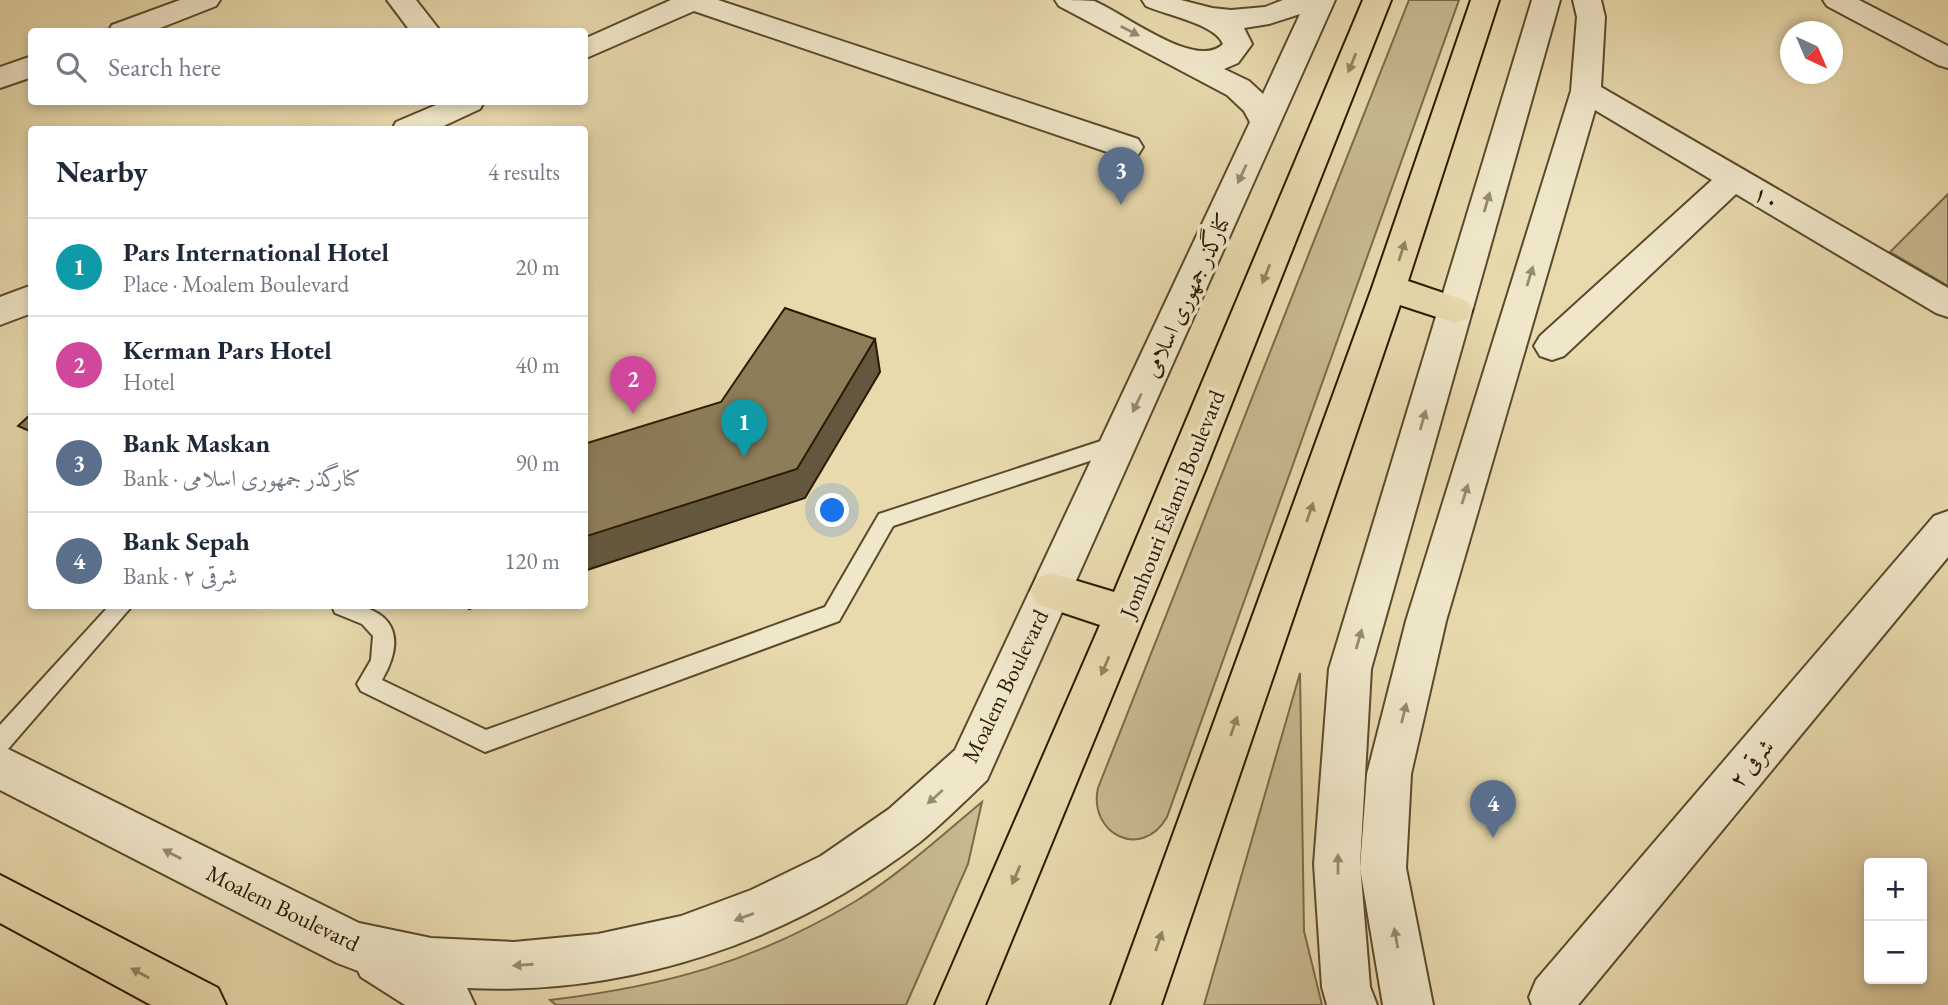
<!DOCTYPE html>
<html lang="en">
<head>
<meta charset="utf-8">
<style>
	body { margin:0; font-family:"EB Garamond",Amiri,serif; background:#f6f6f7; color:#1f2937 }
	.controls { position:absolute; right:21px; bottom:21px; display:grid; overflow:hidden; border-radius:7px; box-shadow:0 4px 10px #0003 }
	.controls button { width:63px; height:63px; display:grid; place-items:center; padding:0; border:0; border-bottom:2px solid #e0e1e3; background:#fff; color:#1f2937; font:35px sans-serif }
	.compass { position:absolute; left:1780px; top:21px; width:63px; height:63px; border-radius:50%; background:#fff; box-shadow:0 4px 10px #0003; rotate:136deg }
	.you { position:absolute; left:833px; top:511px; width:24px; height:24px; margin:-18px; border:5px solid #fff; border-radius:50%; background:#1a73e8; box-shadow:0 0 0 10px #1a73e833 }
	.badge { display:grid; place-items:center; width:46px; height:46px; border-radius:50%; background:#7c3aed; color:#fff; font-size:23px; font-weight:700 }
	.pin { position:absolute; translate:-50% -58px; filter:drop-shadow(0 2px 4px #0008) }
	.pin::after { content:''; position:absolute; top:37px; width:24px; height:21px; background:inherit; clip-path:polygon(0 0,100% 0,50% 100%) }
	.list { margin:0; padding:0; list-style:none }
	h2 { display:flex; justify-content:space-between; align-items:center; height:91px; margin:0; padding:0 28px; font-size:30px }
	h2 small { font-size:23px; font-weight:400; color:#747a83 }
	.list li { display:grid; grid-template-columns:46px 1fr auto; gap:21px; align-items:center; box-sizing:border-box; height:98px; padding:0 28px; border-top:2px solid #e0e1e3 }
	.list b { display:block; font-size:26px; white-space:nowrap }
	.list p { margin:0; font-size:23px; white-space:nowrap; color:#747a83 }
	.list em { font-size:23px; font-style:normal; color:#747a83 }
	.icon { flex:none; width:38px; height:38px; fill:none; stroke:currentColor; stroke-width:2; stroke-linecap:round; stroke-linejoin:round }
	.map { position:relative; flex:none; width:1948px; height:1005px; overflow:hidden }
	.search { position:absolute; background:#fff; box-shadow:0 4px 10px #0003; left:28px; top:28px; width:560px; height:77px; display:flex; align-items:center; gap:18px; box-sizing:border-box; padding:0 24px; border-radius:7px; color:#747a83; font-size:26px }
	.panel { position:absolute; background:#fff; box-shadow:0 4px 10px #0003; left:28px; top:126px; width:560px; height:483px; border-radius:7px }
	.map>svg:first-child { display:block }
	.green { fill:#c8b990; stroke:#7a6a48; stroke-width:2 }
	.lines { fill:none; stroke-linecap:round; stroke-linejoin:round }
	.service-casing { stroke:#5a4a2c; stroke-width:4 }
	.minor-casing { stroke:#5a4a2c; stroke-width:4 }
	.tertiary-casing { stroke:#5a4a2c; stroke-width:4 }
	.primary-casing { stroke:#2b1a01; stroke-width:4 }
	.trunk-casing { stroke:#2b1a01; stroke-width:4 }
	.service { fill:#f0e7ca; fill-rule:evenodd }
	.minor { fill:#f0e7ca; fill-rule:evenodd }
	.tertiary { fill:#f0e7ca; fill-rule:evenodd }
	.primary { fill:#e8daad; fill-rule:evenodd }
	.trunk { fill:#e8daad; fill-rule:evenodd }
	.shaded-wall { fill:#63583f; stroke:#2b1a01; stroke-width:2 }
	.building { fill:#8d7e5a; stroke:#2b1a01; stroke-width:2 }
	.oneway { fill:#978b70 }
	.oneway2 { fill:#938460 }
	.labels { text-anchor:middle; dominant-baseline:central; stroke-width:7; stroke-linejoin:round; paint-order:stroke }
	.street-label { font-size:23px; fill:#2b1a01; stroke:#f0e7ca }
</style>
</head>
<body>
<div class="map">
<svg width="1948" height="1005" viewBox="0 0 1948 1005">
	<rect width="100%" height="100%" fill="#e8daad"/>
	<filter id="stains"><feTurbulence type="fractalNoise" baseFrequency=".00286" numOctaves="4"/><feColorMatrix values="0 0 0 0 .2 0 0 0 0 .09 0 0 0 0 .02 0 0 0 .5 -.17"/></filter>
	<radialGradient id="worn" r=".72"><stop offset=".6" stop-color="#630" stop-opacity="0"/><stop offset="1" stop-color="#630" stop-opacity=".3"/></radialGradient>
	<g class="green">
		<path d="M1409,0H1459L1167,817C1142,861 1088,834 1098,788Z"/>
		<path d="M1948,194V286L1890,252Z"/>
		<path d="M1300,673L1304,931L1322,1005H1204Z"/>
		<path d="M982,802L968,864L906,1005H556L550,1000C666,986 754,962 856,901C901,873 941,836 982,802Z"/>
	</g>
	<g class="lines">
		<g class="service-casing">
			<g id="service">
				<path d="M1119,435L1126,437L1128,443L1126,449L893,526L839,621L485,752L361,691L357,684L371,660L373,636L362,624L335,613L332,606C386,601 411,630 382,680L486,730L825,607L879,514Z"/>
				<path d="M109,606H132L8,749L0,752V725Z"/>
			</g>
		</g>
		<g class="minor-casing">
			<g id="minor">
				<path d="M180,0H220L216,6L150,32H108L112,25Z"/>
				<path d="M387,0H416L441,32H411Z"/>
				<path d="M671,0H718L1138,139L1143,147L1138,155L1127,158L1116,155L694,11L584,59V39Z"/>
				<path d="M1573,0H1601L1605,17L1601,87L1948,288V317L1936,313L1736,194L1564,356L1552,360L1540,356L1534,346L1540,336L1712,180L1595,110L1446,621L1411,774L1406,868L1433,1005H1383L1360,868L1367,774L1406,621L1571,91L1577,17Z"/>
				<path d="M1823,0H1859L1948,46V68L1938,65L1827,6Z"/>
				<path d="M32,56V77L0,88V67Z"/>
				<path d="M443,102H484L480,109L435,130H392L396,122Z"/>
				<path d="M32,285V313L0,325V297Z"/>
				<path d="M1948,511V557L1578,1005H1532L1529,997L1536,980L1934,516Z"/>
			</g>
		</g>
		<g class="tertiary-casing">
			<g id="tertiary">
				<path d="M1055,0C1067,0 1083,0 1094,1C1124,13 1196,71 1223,44C1216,24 1166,15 1146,6L1142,0H1181L1212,8L1231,10L1265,7L1283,0H1335L987,780C965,801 943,823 920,842C792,941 629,996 467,988L475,1005H405L361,977L358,971L337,963L0,790V745L359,923L431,938L514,942L598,934L681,916L751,890L821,856L889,809L955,750L1250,122L1244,111L1227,95L1059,6ZM1300,14L1263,94L1249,81L1224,69L1238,63L1252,44L1244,28L1269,24Z"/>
				<path d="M1532,0H1560L1371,669L1360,864L1370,987L1377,1005H1327L1322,987L1314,864L1329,669Z"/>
			</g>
		</g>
		<g class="primary-casing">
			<g id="primary">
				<path d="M1363,0H1391L1206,468L985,1005H935L1100,625L1037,604L1031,591L1037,578L1051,573L1114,592Z"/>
				<path d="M1471,0H1499L1408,281L1467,301L1472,310L1467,319L1455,323L1400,305L1161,1005H1111L1372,288Z"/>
			</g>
		</g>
		<g class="trunk-casing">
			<path id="trunk" d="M0,875L218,988L226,1005H151L0,923Z"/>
		</g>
		<use href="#service" class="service"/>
		<use href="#minor" class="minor"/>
		<use href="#tertiary" class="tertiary"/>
		<use href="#primary" class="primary"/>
		<use href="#trunk" class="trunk"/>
	</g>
	<g class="shaded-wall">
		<path d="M875,339L880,372L805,498L584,571V537Z"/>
		<path d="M466,606H478L469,609Z"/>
	</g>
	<g class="building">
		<path d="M785,308L875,339L797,469L584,537V444L721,402Z"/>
		<path d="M32,413V432L18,426Z"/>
	</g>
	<defs><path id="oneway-solid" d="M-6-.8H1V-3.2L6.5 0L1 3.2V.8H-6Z" transform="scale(1.75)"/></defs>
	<g class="oneway">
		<use href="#oneway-solid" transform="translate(1130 31) rotate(27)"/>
		<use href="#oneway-solid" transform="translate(1242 174) rotate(115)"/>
		<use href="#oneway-solid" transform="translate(1487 202) rotate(-74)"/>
		<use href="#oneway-solid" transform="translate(1530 276) rotate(-73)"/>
		<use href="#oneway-solid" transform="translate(1137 403) rotate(115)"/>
		<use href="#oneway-solid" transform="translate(1423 420) rotate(-74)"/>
		<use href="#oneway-solid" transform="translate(1465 494) rotate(-73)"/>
		<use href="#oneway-solid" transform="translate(1359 639) rotate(-74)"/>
		<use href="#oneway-solid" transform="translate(1404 713) rotate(-76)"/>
		<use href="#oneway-solid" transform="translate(935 797) rotate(138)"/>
		<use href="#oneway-solid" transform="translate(172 854) rotate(-153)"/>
		<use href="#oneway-solid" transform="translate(1338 864) rotate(-90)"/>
		<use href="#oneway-solid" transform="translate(744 917) rotate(160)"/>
		<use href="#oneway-solid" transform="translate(1396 938) rotate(-100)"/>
		<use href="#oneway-solid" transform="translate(523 965) rotate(176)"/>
	</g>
	<g class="oneway2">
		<use href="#oneway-solid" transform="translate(1352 63) rotate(112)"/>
		<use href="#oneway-solid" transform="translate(1402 251) rotate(-72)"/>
		<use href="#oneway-solid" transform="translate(1266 274) rotate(112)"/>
		<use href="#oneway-solid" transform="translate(1310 512) rotate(-71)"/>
		<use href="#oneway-solid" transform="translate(1105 666) rotate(113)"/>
		<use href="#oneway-solid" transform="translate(1234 726) rotate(-71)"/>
		<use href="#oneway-solid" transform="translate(1016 875) rotate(113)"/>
		<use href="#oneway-solid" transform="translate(1159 941) rotate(-71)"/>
		<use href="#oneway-solid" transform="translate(140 973) rotate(-152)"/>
	</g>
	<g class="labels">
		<g class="street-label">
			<text transform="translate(1767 197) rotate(30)">۱۰</text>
			<text transform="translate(1187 295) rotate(-65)">کنارگذر جمهوری اسلامی</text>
			<text transform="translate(1172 504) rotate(-68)">Jomhouri Eslami Boulevard</text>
			<text transform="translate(1005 686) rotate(-64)">Moalem Boulevard</text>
			<text transform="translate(1751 763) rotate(-50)">۲ شرقی</text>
			<text transform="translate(283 908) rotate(26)">Moalem Boulevard</text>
		</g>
	</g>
	<rect width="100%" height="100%" filter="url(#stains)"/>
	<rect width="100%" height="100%" fill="url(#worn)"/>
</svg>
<div class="controls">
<button>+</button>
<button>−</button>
</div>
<svg class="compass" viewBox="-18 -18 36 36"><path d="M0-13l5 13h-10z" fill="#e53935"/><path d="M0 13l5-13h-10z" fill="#747a83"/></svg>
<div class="you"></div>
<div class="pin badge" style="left:744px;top:457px;background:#0f9aa8">1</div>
<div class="pin badge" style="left:633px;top:414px;background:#d1479c">2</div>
<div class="pin badge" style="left:1121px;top:205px;background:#5c6f8a">3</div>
<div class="pin badge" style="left:1493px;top:838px;background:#5c6f8a">4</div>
<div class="search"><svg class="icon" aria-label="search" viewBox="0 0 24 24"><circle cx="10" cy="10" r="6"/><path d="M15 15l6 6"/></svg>Search here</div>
<section class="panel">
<h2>Nearby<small>4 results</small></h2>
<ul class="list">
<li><span class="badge" style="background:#0f9aa8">1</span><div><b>Pars International Hotel</b><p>Place · Moalem Boulevard</p></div><em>20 m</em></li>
<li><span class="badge" style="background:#d1479c">2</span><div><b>Kerman Pars Hotel</b><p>Hotel</p></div><em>40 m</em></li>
<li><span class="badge" style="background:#5c6f8a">3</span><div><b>Bank Maskan</b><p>Bank · کنارگذر جمهوری اسلامی</p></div><em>90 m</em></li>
<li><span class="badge" style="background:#5c6f8a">4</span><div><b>Bank Sepah</b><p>Bank · ۲ شرقی</p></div><em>120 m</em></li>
</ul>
</section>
</div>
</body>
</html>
